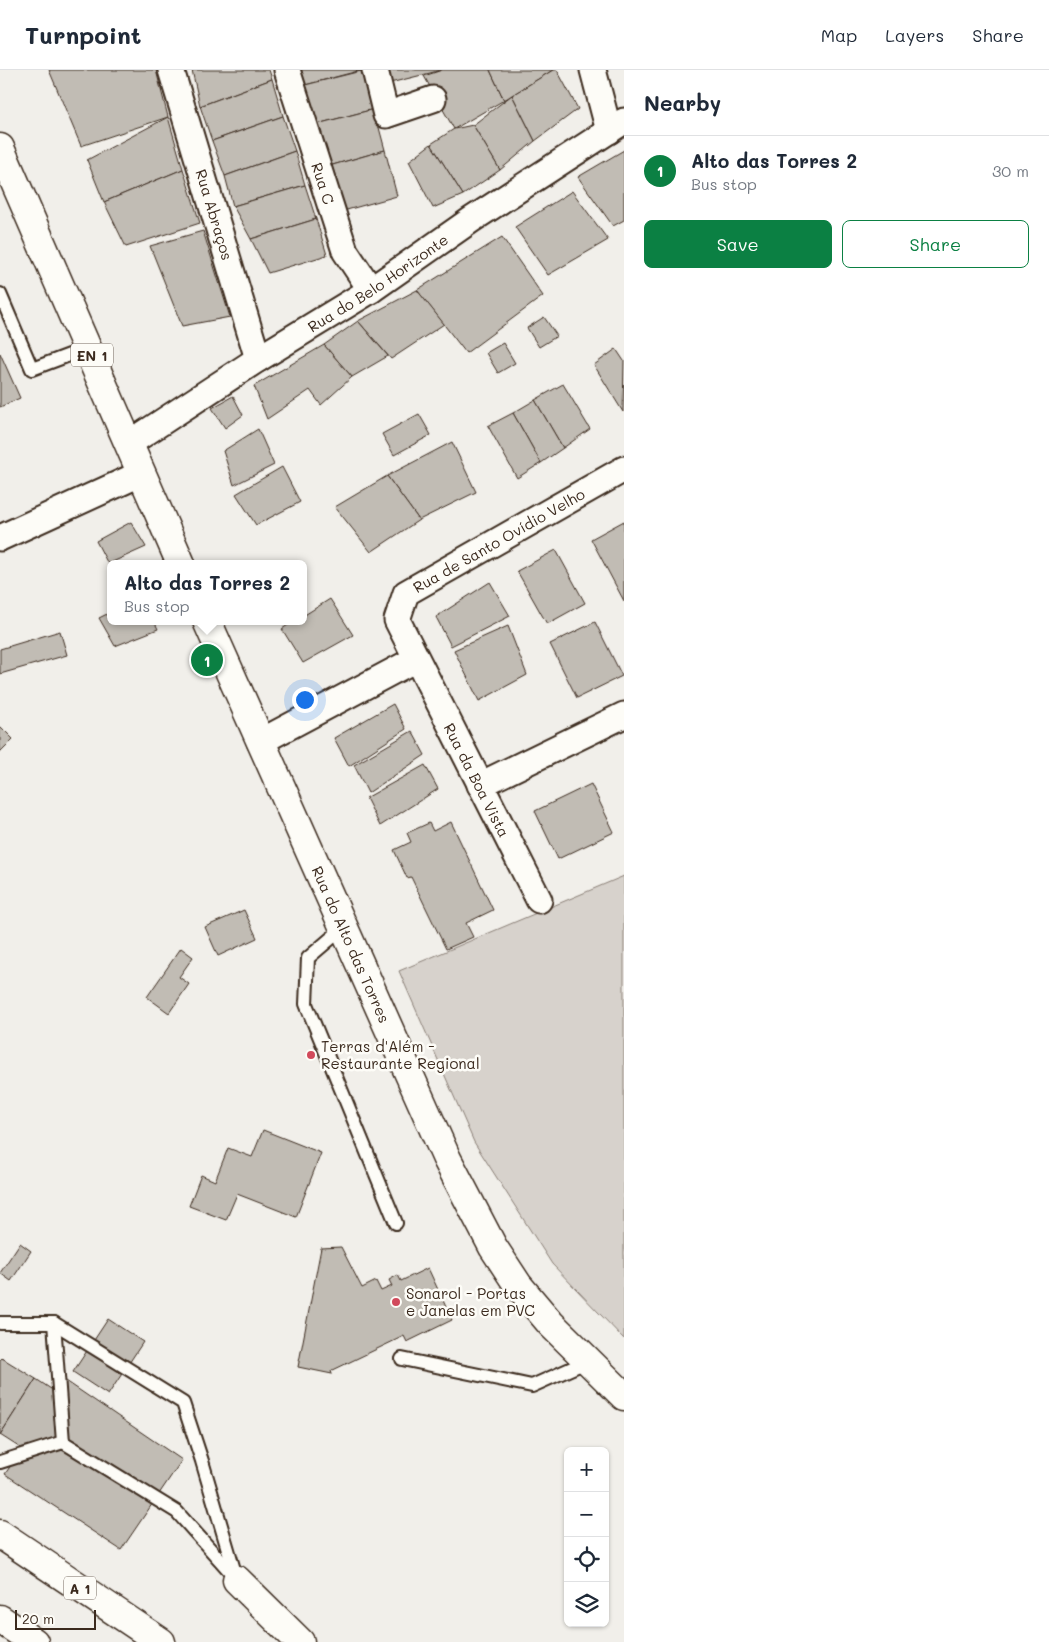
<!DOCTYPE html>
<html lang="en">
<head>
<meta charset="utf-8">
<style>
	body { margin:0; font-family:Mali,sans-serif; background:#f2f2f3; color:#1f2937 }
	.controls { position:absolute; right:15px; bottom:15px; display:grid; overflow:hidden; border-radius:8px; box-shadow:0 1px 4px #0004 }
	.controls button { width:45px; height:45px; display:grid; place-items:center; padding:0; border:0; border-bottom:1px solid #e0e1e3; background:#fff; color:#1f2937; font:25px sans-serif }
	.scale { position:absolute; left:15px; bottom:12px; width:81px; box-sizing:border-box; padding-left:5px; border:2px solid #3b2a1e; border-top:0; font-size:14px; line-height:18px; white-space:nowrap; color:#3b2a1e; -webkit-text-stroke:4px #fdfcf7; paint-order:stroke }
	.you { position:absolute; left:304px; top:629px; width:18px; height:18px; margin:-12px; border:4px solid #fff; border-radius:50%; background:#1a73e8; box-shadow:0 0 0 8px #1a73e833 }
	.badge { display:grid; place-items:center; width:32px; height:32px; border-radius:50%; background:#0b8043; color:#fff; font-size:16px; font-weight:700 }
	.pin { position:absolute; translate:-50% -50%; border:2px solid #fff; box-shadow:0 1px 5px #0006 }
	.popup { position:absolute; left:107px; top:490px; width:200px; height:65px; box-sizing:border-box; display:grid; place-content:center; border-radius:8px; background:#fff; filter:drop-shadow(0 1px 4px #0005); font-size:16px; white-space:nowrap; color:#747a83 }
	.popup b { font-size:19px; color:#1f2937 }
	.popup::after { content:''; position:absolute; left:50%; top:100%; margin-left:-10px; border:10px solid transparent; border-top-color:#fff }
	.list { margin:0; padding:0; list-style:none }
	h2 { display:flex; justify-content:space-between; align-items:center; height:65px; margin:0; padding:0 20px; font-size:21px }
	h2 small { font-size:16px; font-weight:400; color:#747a83 }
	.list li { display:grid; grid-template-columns:32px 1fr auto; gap:15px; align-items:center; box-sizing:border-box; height:70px; padding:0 20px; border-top:1px solid #e0e1e3 }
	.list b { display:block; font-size:19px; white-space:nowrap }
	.list p { margin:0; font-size:16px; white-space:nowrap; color:#747a83 }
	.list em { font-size:16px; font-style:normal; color:#747a83 }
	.actions { display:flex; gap:10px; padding:15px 20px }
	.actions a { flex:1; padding:11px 0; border:1px solid #0b8043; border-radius:8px; text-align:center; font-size:18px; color:#0b8043 }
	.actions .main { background:#0b8043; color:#fff }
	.icon { flex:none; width:28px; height:28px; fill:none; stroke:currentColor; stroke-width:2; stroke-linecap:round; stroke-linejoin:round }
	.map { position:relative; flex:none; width:624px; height:1572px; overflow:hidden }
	header { display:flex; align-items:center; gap:30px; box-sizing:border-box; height:70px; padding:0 25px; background:#fff; border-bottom:1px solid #e0e1e3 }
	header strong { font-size:24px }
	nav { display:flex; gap:28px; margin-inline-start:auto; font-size:18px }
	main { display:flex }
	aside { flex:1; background:#fff }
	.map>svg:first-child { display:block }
	.green { fill:#d7d2cc; stroke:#897e75 }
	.building { fill:#c1bcb4; stroke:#3b2a1e }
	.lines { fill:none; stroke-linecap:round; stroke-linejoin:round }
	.lane-casing { stroke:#3b2a1e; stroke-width:16 }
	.street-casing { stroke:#3b2a1e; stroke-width:29 }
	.primary-casing { stroke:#3b2a1e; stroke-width:31 }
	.highway-casing { stroke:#3b2a1e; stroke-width:31 }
	.lane { stroke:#fdfcf7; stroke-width:12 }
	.street { stroke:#fdfcf7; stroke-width:25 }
	.primary { stroke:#fdfcf7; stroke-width:28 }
	.highway { stroke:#fdfcf7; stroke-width:28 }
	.poi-dot { fill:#d1495b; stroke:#fdfcf7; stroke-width:2 }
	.labels { text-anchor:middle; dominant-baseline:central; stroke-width:5; stroke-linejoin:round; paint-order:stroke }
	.shield { fill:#fdfcf7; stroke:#75695f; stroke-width:1 }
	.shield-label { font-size:14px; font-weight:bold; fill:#3b2a1e }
	.street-label { font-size:15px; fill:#3b2a1e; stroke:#fdfcf7 }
	.poi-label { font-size:15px; fill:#3b2a1e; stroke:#fdfcf7; text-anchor:start }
</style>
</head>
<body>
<header>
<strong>Turnpoint</strong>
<nav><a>Map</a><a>Layers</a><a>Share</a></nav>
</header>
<main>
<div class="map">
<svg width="624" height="1572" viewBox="0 0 624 1572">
	<rect width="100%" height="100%" fill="#f1efea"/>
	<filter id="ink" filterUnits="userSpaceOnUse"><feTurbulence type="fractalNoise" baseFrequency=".02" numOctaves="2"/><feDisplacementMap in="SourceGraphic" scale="10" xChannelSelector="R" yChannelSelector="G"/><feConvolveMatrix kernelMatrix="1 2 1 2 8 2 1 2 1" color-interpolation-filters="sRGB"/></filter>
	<g filter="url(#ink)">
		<path class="green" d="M624,806V1269L552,1194L474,1072L399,901Z"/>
		<g class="building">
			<path d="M49,0H156L168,47L81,76Z"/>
			<path d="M192,0H269L272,9L200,36Z"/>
			<path d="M301,0H362L305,15Z"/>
			<path d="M365,0L374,39L317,54L305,15Z"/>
			<path d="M387,0H442L390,13Z"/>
			<path d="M442,0H490L504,30L454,59L424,6Z"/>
			<path d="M490,0H553L504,30Z"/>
			<path d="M553,0H557L578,39L535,71L512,25Z"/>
			<path d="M272,9L283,46L212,71L200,36Z"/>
			<path d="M512,25L535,71L500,100L473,55Z"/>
			<path d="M374,39L385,80L329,96L317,54Z"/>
			<path d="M283,46L295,81L225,106L212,71Z"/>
			<path d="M168,47L183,99L104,132L87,90Z"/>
			<path d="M473,55L500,100L463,125L431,74L454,59Z"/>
			<path d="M431,74L463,125L433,138L409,91Z"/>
			<path d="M385,80L397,126L343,141L329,96Z"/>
			<path d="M624,80V150L613,156L578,107Z"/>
			<path d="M295,81L305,115L233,136L225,106Z"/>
			<path d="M183,99L200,153L126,177L104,132Z"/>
			<path d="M305,115L316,149L251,169L233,136Z"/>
			<path d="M572,121L608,170L548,205L515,157Z"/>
			<path d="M316,149L327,185L268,203L251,169Z"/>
			<path d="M203,161L230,247L182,256L150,176Z"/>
			<path d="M502,167L543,226L466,283L417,220Z"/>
			<path d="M417,220L444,254L391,289L358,251Z"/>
			<path d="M544,247L557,266L539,277L527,258Z"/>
			<path d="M358,251L388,286L352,307L324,275Z"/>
			<path d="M503,273L515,293L498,303L486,283Z"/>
			<path d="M324,275L352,307L321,335L310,320L267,349L254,316Z"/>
			<path d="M616,279L624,291L623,342L594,295Z"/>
			<path d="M0,283L20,328L0,337Z"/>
			<path d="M563,314L590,359L563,378L535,330Z"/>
			<path d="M233,326L243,345L225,358L212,338Z"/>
			<path d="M535,330L563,378L541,393L513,343Z"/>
			<path d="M513,343L541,393L517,408L488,356Z"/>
			<path d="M419,344L431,365L394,385L382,364Z"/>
			<path d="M258,359L274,395L234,415L223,381Z"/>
			<path d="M452,372L476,422L419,450L387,406Z"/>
			<path d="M282,397L300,432L256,455L236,424Z"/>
			<path d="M387,406L419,450L371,482L335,437Z"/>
			<path d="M624,451V531L591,469Z"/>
			<path d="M131,452L146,477L108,494L96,471Z"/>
			<path d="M556,480L585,533L547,554L517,501Z"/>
			<path d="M490,512L510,546L451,576L436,547Z"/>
			<path d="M330,529L353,565L303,593L282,559L294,551H303V546Z"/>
			<path d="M111,542V551H154L158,559L115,576L99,548Z"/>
			<path d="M595,552L622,606L577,628L550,574Z"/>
			<path d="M508,556L527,605L479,631L454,580Z"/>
			<path d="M60,561L67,585L0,604V579Z"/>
			<path d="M393,634L406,659L349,696L334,668Z"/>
			<path d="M0,656L13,669L0,682Z"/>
			<path d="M412,661L425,685L368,723L354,695Z"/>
			<path d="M425,695L438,719L380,756L366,728Z"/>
			<path d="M591,714L614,762L558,789L535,741Z"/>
			<path d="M451,752L493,840L466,853L473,867L446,879L411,807L407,808L394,780L411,772L407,763L429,753L433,761Z"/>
			<path d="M244,840L257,868L218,886L205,857Z"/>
			<path d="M181,878L193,887L179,907L189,914L169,943L147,927Z"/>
			<path d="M263,1060L321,1083L296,1147L237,1124L226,1150L189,1136L201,1105L215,1111L228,1078L252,1087Z"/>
			<path d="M20,1173L31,1181L11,1211L0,1203Z"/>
			<path d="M341,1177L362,1218L376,1211L381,1221L392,1216L389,1210L398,1205L401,1211L428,1198L452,1250L407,1272L404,1266L331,1301L332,1304L298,1297L321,1178Z"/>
			<path d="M108,1249L143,1272L108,1325L73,1302Z"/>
			<path d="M2,1288L36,1309L0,1365V1290Z"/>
			<path d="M36,1309L57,1323L66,1311L182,1390L121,1480L5,1404L22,1379L0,1365Z"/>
		</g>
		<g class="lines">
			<g class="lane-casing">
				<g id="lane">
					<path d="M0,224L32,299L88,278"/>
					<path d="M343,858L308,888L306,934L396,1153"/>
					<path d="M0,1253H54L183,1333L202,1391L237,1510"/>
					<path d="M54,1253L63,1372L177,1442L235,1507"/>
					<path d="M402,1289L532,1316L588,1291"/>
					<path d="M0,1392L63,1372"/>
				</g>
			</g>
			<g class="street-casing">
				<g id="street">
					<path id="s1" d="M171,0L258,289"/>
					<path id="s2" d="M287,0L345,181L371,220"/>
					<path d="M375,0L386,45L433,29"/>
					<path d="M593,0L609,61"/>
					<path id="s3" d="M130,373L258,289L371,220L471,150L624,51"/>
					<path d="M0,468L142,403"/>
					<path d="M260,672L416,589"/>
					<path d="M480,715L624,645"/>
					<path id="s4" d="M539,830L397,550L406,523L624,399"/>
				</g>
			</g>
			<g class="primary-casing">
				<g id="primary">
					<path d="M0,78L181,494"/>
					<path id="s5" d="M207,551L447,1089L493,1177L518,1215L551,1254L624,1326"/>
				</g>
			</g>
			<g class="highway-casing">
				<g id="highway">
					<path d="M0,1464L161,1572"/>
					<path d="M237,1510L300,1572"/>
					<path d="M0,1549L34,1572"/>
				</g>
			</g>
			<use href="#lane" class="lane"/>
			<use href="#street" class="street"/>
			<use href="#primary" class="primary"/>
			<use href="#highway" class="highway"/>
		</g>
	</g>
	<g class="poi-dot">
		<circle cx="311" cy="985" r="5"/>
		<circle cx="396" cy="1232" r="5"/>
	</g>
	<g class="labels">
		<g class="shield">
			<rect x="71" y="273.5" width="42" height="23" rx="4"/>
			<rect x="64" y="1506.5" width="32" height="23" rx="4"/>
		</g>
		<g class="shield-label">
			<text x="92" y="285">EN 1</text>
			<text x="80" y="1518">A 1</text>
		</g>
		<g class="street-label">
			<text stroke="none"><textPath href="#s2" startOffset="119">Rua C</textPath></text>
			<text stroke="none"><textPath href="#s1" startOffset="151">Rua Abraços</textPath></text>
			<text stroke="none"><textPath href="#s3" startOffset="295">Rua do Belo Horizonte</textPath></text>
			<text stroke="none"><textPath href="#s4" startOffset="449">Rua de Santo Ovídio Velho</textPath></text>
			<text transform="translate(477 710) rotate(63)">Rua da Boa Vista</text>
			<text stroke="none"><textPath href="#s5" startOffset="354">Rua do Alto das Torres</textPath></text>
		</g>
		<g class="poi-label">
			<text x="321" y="976">Terras d'Além -<tspan x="321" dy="17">Restaurante Regional</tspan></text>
			<text x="406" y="1223">Sonarol - Portas<tspan x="406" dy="17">e Janelas em PVC</tspan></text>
		</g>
	</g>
</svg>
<div class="controls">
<button>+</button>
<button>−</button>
<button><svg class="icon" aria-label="locate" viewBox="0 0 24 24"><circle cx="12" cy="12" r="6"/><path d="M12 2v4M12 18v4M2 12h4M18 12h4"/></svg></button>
<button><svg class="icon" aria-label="layers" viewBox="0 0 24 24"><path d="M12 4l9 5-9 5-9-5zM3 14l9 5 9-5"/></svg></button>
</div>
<div class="scale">20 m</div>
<div class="you"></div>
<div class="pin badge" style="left:207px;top:590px">1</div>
<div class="popup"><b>Alto das Torres 2</b>Bus stop</div>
</div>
<aside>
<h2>Nearby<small></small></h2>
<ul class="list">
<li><span class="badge">1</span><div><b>Alto das Torres 2</b><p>Bus stop</p></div><em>30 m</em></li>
</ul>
<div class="actions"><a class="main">Save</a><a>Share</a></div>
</aside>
</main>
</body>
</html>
